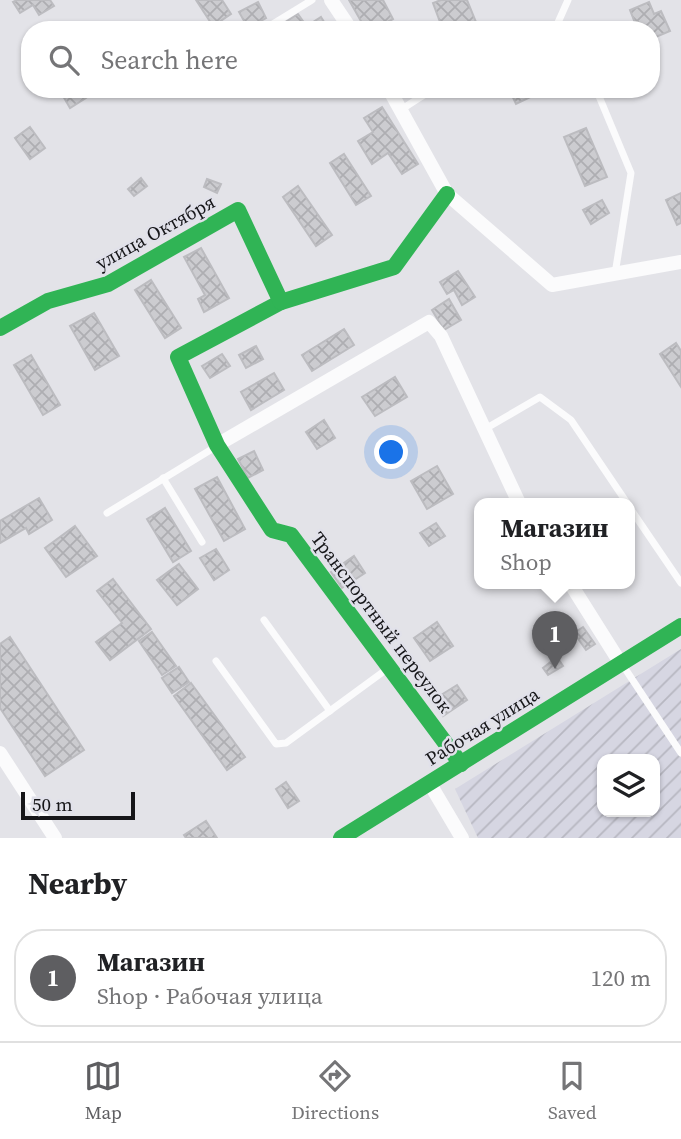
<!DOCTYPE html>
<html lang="en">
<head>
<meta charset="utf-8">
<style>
	body { margin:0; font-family:"Source Serif 4",serif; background:#f6f6f6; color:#202124 }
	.controls { position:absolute; right:21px; bottom:21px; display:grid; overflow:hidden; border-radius:14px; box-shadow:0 2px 5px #0004 }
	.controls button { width:63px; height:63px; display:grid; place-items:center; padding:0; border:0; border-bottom:2px solid #e0e0e0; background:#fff; color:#202124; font:35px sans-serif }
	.scale { position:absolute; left:21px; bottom:18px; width:114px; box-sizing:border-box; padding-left:7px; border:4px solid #161619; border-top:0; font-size:19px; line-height:24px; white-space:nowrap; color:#161619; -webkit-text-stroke:5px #e1e1ea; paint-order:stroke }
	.you { position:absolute; left:392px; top:453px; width:24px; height:24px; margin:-18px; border:5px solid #fff; border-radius:50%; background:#1a73e8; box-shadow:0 0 0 10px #1a73e833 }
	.badge { display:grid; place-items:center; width:46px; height:46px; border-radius:50%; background:#5e5e61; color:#fff; font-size:23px; font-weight:700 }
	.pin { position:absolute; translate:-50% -58px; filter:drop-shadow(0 2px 4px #0008) }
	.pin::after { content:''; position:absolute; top:37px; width:24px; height:21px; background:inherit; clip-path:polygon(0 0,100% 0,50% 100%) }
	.popup { position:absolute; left:474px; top:498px; width:161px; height:91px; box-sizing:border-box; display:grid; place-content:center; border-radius:14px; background:#fff; filter:drop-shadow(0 2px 5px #0005); font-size:23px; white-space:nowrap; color:#757577 }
	.popup b { font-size:26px; color:#202124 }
	.popup::after { content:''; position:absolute; left:50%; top:100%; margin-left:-14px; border:14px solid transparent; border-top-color:#fff }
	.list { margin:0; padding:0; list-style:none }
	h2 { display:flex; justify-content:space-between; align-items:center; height:91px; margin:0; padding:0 28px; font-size:30px }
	h2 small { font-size:23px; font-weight:400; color:#757577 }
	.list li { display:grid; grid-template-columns:46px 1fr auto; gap:21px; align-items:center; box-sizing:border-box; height:98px; margin:0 14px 14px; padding:0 14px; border:2px solid #e0e0e0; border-radius:28px }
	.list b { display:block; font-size:26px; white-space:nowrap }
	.list p { margin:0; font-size:23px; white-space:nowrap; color:#757577 }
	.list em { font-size:23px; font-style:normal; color:#757577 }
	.icon { flex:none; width:38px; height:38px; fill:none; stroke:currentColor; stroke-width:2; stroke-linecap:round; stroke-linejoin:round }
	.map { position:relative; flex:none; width:681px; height:838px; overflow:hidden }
	.search { position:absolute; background:#fff; box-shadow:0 2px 5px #0004; left:21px; right:21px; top:21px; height:77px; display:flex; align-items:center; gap:18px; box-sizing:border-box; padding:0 24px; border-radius:28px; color:#757577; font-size:26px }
	.sheet { height:203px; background:#fff }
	nav { display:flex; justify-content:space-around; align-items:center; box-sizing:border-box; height:98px; border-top:2px solid #e0e0e0; background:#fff; font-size:19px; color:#757577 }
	nav a { display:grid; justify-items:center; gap:4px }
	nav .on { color:#5e5e61 }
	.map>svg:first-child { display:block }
	.industrial { fill:url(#industrial-furrows); fill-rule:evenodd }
	.building { fill:url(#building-cross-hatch); stroke:#bcbcc0; stroke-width:2 }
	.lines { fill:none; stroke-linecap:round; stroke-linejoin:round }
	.lane { stroke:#fbfbfc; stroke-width:7 }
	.street { stroke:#fbfbfc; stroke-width:14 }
	.fast { stroke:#30b455; stroke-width:16 }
	.labels { text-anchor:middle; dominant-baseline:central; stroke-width:5; stroke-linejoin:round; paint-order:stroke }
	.street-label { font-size:19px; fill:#161619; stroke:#e1e1ea }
</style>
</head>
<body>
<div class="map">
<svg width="681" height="838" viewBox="0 0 681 838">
	<defs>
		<pattern id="industrial-furrows" width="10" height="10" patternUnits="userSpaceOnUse" patternTransform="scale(1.75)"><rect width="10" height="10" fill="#d6d6e2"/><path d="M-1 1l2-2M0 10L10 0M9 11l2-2" fill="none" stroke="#b7b7c1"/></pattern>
		<pattern id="building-cross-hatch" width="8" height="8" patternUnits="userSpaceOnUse" patternTransform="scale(1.75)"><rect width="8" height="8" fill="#ccccd0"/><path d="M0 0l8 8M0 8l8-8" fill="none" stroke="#aeaeb2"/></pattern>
	</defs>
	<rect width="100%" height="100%" fill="#e3e3e8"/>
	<path class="industrial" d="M681,649V838H478L455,789ZM602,759H655V812H602Z"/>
	<g class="building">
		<path d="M17,0H50L54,6L39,15L33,5L20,13L13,2Z"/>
		<path d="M196,0H222L231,14L213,26Z"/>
		<path d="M349,0H383L393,19L373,30H366Z"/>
		<path d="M441,0H467L478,27L472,30H443L433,3Z"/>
		<path d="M258,2L266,18L248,28L239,12Z"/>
		<path d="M649,2L654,14L661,11L670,31L651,39V30H631L629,25L635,23L630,10Z"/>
		<path d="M298,14L305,24L296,30H273Z"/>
		<path d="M321,17L329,30H301Z"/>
		<path d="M59,89H81L86,98L70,108Z"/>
		<path d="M509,89H547L516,104Z"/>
		<path d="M382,107L418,164L402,174L388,153L372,164L358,141L373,132L364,118Z"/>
		<path d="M30,127L45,148L30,159L15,138Z"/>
		<path d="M586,128L607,177L585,186L564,137Z"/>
		<path d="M344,154L371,196L356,205L330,163Z"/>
		<path d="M141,178L147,186L134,196L128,189Z"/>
		<path d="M207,179L221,184L217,193L204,187Z"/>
		<path d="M298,186L332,235L316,246L283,197Z"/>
		<path d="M681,193V223L677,225L666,200Z"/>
		<path d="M602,200L609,213L591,224L583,210Z"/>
		<path d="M201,248L229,298L204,312L198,299L205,295L184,257Z"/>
		<path d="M458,271L475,297L462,305L454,290L447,294L440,282Z"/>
		<path d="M151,280L181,328L165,338L135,290Z"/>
		<path d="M449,299L461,320L444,330L432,310Z"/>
		<path d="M94,313L119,356L95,370L70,326Z"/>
		<path d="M344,329L354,345L312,371L302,355Z"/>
		<path d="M676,343L681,351V387L660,354Z"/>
		<path d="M256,346L263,359L246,368L239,355Z"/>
		<path d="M222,354L230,366L210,378L202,366Z"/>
		<path d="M31,355L60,405L43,415L14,365Z"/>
		<path d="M274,373L284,390L251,410L241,392Z"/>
		<path d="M395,377L407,397L375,416L362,397Z"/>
		<path d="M324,420L335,438L317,449L306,432Z"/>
		<path d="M254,451L263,470L248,478L238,459Z"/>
		<path d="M437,466L453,494L427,509L411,481Z"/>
		<path d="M217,477L245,529L224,541L195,489Z"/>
		<path d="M39,498L52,520L29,534L26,528L0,543V521Z"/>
		<path d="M165,508L191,551L173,562L147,519Z"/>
		<path d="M436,523L445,536L429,546L420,533Z"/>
		<path d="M75,526L97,556L66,577L45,548Z"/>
		<path d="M216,549L229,570L214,580L200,558Z"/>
		<path d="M354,556L365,573L342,588L331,572Z"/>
		<path d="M179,564L198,589L177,605L157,580Z"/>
		<path d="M113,579L151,629L110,660L96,642L122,623L97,591Z"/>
		<path d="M557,615L574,639L550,655L533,631Z"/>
		<path d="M437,622L453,646L430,661L414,638Z"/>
		<path d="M583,627L595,644L586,650L574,633Z"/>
		<path d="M152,632L176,666L162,675L139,641Z"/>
		<path d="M10,637L84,750L45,776L0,708V644Z"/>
		<path d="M557,657L563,666L548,675L543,668Z"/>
		<path d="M179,667L189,682L172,693L162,678Z"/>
		<path d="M191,683L245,757L227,770L174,696Z"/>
		<path d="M457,685L467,700L443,716L433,700Z"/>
		<path d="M286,782L299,801L288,808L276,789Z"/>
		<path d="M206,821L217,838H186L184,835Z"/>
	</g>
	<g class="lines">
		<g class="lane">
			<path d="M556,27L568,0"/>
			<path d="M263,30L312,0"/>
			<path d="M546,30L556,27L558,29"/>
			<path d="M596,89L631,173L615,274"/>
			<path d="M402,109L433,89"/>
			<path d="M485,429L540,397L571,420L627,503"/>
			<path d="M163,478L202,542"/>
			<path d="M630,508L681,583"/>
			<path d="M107,513L217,446"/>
			<path d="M264,620L330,711"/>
			<path d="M216,661L276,744L286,743L387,669"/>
			<path d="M622,664L681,753"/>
		</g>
		<g class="street">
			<path d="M331,0L351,30"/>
			<path d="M389,89L447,194L552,285L681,262"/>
			<path d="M217,445L429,322L441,336L519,503"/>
			<path d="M570,583L621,664"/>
			<path d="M0,753L55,838"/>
			<path d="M430,784L462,838"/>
		</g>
		<g class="fast">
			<path d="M281,302L178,357L217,445L272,530L291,535L461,764"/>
			<path d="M0,328L48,301L108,284L238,210L281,302L394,267L447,194"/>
			<path d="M341,838L681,626"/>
		</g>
	</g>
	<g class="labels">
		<g class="street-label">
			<text transform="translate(155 232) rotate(-29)">улица Октября</text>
			<text transform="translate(382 622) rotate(53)">Транспортный переулок</text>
			<text transform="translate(482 726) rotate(-32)">Рабочая улица</text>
		</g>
	</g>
</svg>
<div class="controls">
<button><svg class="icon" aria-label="layers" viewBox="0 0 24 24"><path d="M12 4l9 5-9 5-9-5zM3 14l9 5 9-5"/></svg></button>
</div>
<div class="scale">50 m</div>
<div class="you"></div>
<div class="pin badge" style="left:555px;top:669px">1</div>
<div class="popup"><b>Магазин</b>Shop</div>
<div class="search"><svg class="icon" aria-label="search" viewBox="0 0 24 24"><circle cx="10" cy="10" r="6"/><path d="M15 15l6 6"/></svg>Search here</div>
</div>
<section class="sheet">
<h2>Nearby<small></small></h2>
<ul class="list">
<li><span class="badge">1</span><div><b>Магазин</b><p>Shop · Рабочая улица</p></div><em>120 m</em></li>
</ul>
</section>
<nav>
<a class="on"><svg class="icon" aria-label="map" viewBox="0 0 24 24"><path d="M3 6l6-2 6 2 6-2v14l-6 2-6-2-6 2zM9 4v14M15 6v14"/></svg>Map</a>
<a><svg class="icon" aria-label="directions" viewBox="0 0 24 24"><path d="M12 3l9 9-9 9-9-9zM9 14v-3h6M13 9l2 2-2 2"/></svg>Directions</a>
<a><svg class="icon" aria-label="saved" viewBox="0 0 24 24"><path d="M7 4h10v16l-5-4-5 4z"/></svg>Saved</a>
</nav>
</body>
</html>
